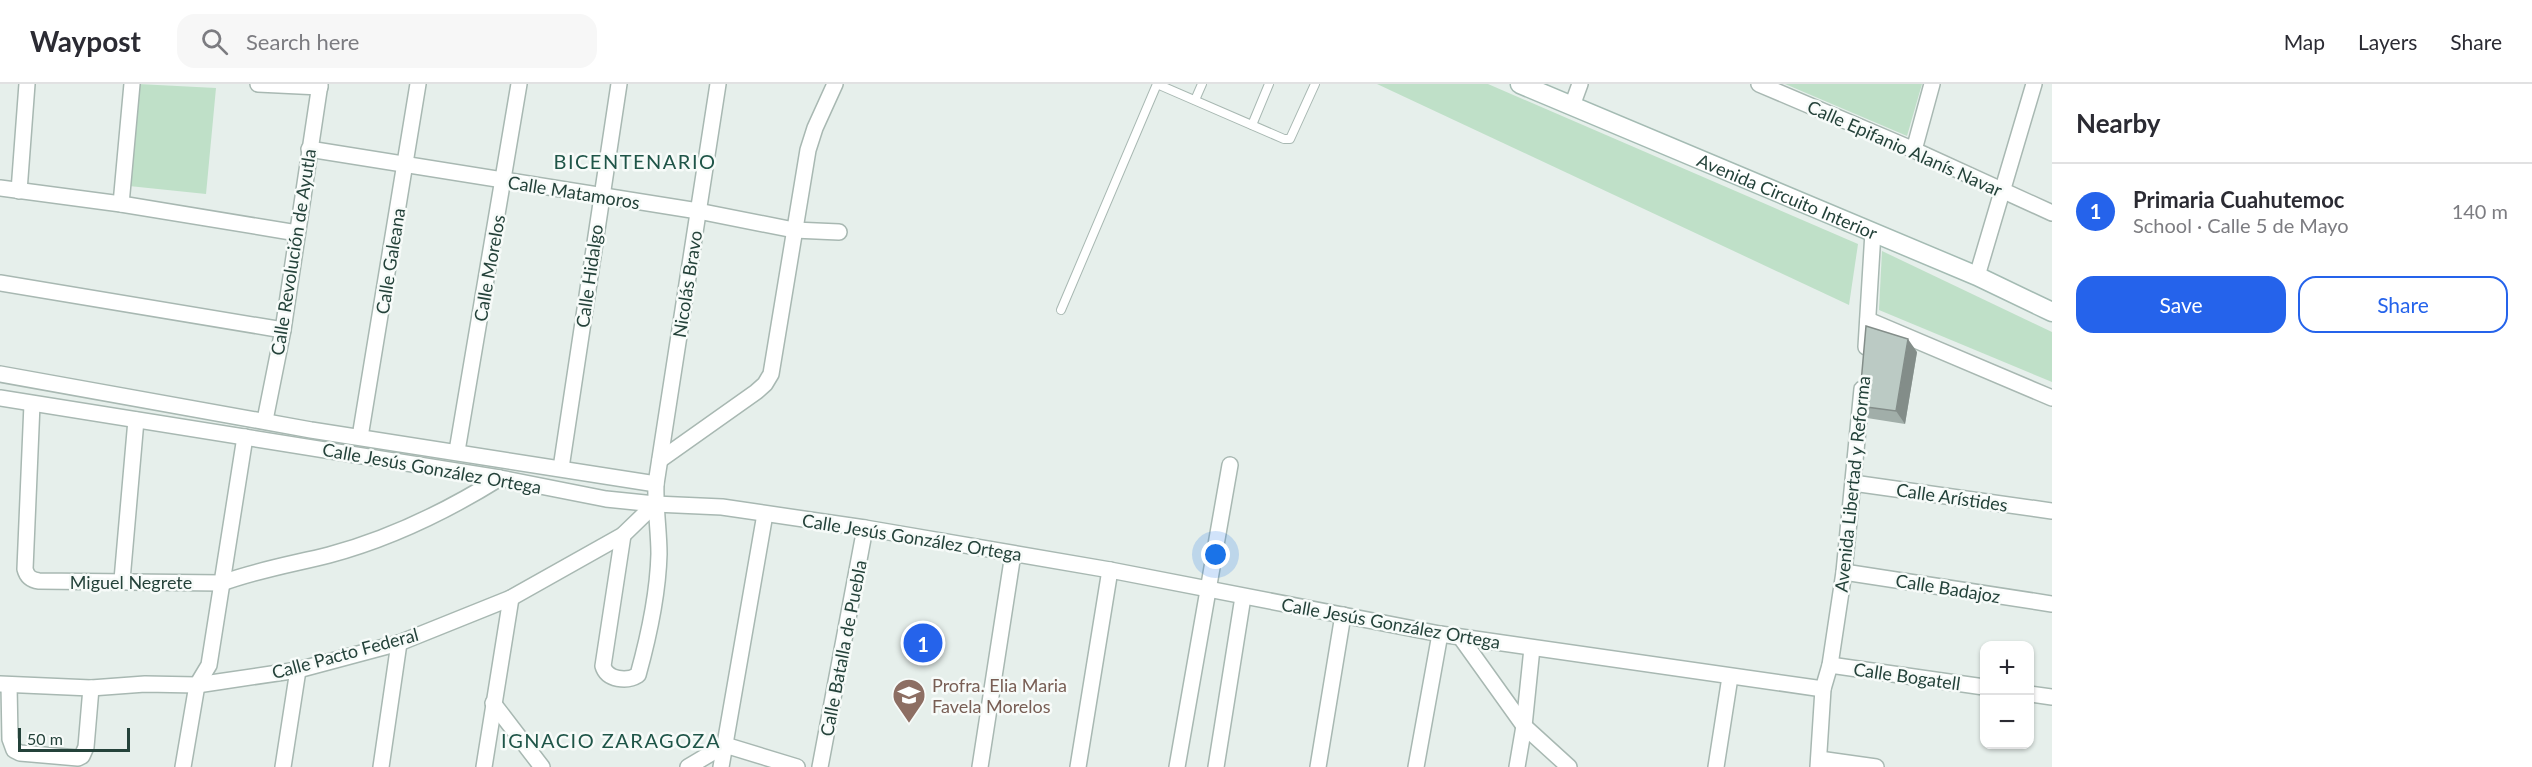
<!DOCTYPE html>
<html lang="en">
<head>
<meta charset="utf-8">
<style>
	body { margin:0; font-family:Lato,sans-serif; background:#f7f7f7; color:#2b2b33 }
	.controls { position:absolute; right:18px; bottom:18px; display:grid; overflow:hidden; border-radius:12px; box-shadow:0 2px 4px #0004 }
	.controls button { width:54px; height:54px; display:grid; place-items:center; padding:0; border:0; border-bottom:2px solid #e1e1e2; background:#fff; color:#2b2b33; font:30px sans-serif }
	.scale { position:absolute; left:18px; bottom:15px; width:112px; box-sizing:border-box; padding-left:6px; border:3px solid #24423a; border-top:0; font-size:16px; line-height:21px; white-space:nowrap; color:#24423a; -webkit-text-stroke:4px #f7fbf9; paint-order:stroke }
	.you { position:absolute; left:1216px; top:471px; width:21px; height:21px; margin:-15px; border:4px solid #fff; border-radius:50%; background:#1a73e8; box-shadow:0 0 0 9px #1a73e833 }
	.badge { display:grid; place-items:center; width:39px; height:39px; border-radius:50%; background:#2563eb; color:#fff; font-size:20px; font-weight:700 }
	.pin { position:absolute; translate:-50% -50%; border:3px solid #fff; box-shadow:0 2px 6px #0006 }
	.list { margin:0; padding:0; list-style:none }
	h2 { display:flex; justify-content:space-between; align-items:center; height:78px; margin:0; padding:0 24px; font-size:26px }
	h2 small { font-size:20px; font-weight:400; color:#7c7c81 }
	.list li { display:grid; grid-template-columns:39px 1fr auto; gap:18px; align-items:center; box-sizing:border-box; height:96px; padding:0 24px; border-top:2px solid #e1e1e2 }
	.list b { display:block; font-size:22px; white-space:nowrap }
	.list p { margin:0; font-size:20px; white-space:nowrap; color:#7c7c81 }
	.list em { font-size:20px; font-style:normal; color:#7c7c81 }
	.actions { display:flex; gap:12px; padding:18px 24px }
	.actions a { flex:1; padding:14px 0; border:2px solid #2563eb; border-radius:18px; text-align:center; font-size:21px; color:#2563eb }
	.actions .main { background:#2563eb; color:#fff }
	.icon { flex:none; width:33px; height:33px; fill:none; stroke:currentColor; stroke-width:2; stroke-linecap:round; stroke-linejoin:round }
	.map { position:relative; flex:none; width:2052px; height:683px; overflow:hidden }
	header { display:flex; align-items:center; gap:36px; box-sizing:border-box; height:84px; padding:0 30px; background:#fff; border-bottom:2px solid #e1e1e2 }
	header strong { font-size:28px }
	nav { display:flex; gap:33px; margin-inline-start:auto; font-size:21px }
	.search { width:420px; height:54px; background:#f7f7f7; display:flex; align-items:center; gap:15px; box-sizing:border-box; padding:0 21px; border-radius:18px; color:#7c7c81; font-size:22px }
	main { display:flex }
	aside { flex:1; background:#fff }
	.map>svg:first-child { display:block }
	.green { fill:#bfe0c8 }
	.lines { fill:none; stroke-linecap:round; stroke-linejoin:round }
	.lane-casing { stroke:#a8b8b2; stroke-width:10 }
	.street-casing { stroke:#a8b8b2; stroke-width:18 }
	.secondary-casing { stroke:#a4bbb3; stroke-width:21 }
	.lane { stroke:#fff; stroke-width:8 }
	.street { stroke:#fff; stroke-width:15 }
	.secondary { stroke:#fff; stroke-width:18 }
	.wall { fill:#a1aea9 }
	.shaded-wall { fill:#838d89 }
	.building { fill:#bbcac4; stroke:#838d89; stroke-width:1.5 }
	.labels { text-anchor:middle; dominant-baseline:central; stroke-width:5; stroke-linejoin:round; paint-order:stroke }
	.street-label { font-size:18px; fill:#24423a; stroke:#f7fbf9 }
	.education-label { font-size:18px; fill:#785e54; stroke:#f7fbf9; text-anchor:start }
	.neighbourhood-label { font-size:20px; letter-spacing:1.5px; fill:#1f5548; stroke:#f7fbf9 }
</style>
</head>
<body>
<header>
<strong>Waypost</strong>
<div class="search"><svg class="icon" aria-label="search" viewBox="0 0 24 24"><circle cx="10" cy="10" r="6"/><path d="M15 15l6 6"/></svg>Search here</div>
<nav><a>Map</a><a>Layers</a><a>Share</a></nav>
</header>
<main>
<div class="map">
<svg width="2052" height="683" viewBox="0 0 2052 683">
	<rect width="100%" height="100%" fill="#e6efeb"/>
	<g class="green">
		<path d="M138,0L216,4L206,110L129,102Z"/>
		<path d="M1377,0H1488L1858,160L1849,221Z"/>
		<path d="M1785,0H1922L1907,52Z"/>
		<path d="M1882,167L2052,248V298L1879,226Z"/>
	</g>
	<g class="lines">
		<g class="lane-casing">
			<g id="lane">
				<path d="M1157,0L1284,55H1290L1315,0"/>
				<path d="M1195,16L1202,0"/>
				<path d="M1252,41L1269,0"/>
				<path d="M1061,226L1157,0"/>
			</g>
		</g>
		<g class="street-casing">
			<g id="street">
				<path d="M258,0L320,3"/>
				<path d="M1759,0L1914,66L2052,129"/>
				<path d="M1572,22L1580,0"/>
				<path d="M309,65L698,127L794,146L839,148"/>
				<path d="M1914,66L1932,0"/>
				<path d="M0,104L121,120L297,149"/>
				<path d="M19,107L27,0"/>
				<path d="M121,120L132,0"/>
				<path d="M1977,192L2034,0"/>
				<path d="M0,199L283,246"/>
				<path d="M1868,236L2052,314"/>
				<path d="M1866,263L1873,148"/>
				<path d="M0,290L311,346L656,400"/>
				<path d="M0,314L500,394L606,415L655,420L722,423L865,444L1110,486L1440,550L1823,605"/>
				<path d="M32,320L25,485C27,493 31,496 39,497L222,499C257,486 293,480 329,471C389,455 447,427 500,394"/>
				<path d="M265,336L283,246L320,0"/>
				<path d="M360,353L418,0"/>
				<path d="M457,367L519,0"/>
				<path d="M660,376L756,308L765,300L771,290L808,66L815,44L835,0"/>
				<path d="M561,384L619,0"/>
				<path d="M1853,399L2052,427"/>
				<path d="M623,451L603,582C607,596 627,598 638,591C648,555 658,508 659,470C659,447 655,424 656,400L718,0"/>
				<path d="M1844,488L2052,520"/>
				<path d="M122,496L136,336"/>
				<path d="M1461,554L1524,642L1569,683"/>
				<path d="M1830,581L1984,603"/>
				<path d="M0,600L91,604L145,600L197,601L298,586L399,559L511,514L623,451L655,420"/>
				<path d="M9,601L10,655L14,666L20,669L78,674L82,672L86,663L91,604"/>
				<path d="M2030,610L2052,613"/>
				<path d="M493,619L542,683"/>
				<path d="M1819,675L1876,683"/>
				<path d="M183,683L197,601L209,581L245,353"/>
				<path d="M283,683L298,586"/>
				<path d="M381,683L399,559"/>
				<path d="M484,683L511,514"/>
				<path d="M688,683L725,661L797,683"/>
				<path d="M721,683L765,430"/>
				<path d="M820,683L865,444"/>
				<path d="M980,683L1013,470"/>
				<path d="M1078,683L1110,486"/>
				<path d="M1177,683L1230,381"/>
				<path d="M1216,683L1243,513"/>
				<path d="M1318,683L1343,531"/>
				<path d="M1416,683L1440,550"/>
				<path d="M1517,683L1524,642L1532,564"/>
				<path d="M1716,683L1730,593"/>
				<path d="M1818,683L1823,605L1830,581L1844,488L1862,305"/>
			</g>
		</g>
		<g class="secondary-casing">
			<g id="secondary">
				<path id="s1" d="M1520,0L1977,192L2052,228"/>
			</g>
		</g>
		<use href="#lane" class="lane"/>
		<use href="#street" class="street"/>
		<use href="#secondary" class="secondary"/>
	</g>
	<path class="wall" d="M1917,268L1905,340L1867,334L1859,322Z"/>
	<path class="shaded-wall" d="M1908,255L1917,268L1905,340L1896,327Z"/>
	<path class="building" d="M1866,242L1908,255L1896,327L1859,322Z"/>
	<defs>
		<g id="school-pin" transform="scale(1.725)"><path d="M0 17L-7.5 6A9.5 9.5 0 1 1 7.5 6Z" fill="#8d6e63" stroke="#f7fbf9"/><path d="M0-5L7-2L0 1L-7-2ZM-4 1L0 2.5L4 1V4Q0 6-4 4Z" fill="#fff"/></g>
	</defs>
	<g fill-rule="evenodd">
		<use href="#school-pin" x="909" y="611"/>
	</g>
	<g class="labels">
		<g class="street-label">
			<text transform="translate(1905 64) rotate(24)">Calle Epifanio Alanís Navar</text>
			<text transform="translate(574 108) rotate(9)">Calle Matamoros</text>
			<text stroke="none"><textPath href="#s1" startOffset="290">Avenida Circuito Interior</textPath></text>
			<text transform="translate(293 168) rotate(-81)">Calle Revolución de Ayutla</text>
			<text transform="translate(390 177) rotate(-81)">Calle Galeana</text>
			<text transform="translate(489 184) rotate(-80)">Calle Morelos</text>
			<text transform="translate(589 192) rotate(-82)">Calle Hidalgo</text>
			<text transform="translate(687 200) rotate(-81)">Nicolás Bravo</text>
			<text transform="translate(432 384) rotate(10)">Calle Jesús González Ortega</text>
			<text transform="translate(1852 400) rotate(-84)">Avenida Libertad y Reforma</text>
			<text transform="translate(1952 413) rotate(8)">Calle Arístides</text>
			<text transform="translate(912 453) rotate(9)">Calle Jesús González Ortega</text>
			<text x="131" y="498">Miguel Negrete</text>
			<text transform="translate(1948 504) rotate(9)">Calle Badajoz</text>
			<text transform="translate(1391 539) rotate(10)">Calle Jesús González Ortega</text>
			<text transform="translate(843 564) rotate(-79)">Calle Batalla de Puebla</text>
			<text transform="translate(345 569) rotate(-15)">Calle Pacto Federal</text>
			<text transform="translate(1907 592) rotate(8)">Calle Bogatell</text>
		</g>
		<g class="education-label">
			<text x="932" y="601">Profra. Elia Maria<tspan x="932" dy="21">Favela Morelos</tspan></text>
		</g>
		<g class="neighbourhood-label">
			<text x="635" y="77">BICENTENARIO</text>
			<text x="611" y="656">IGNACIO ZARAGOZA</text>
		</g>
	</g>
</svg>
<div class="controls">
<button>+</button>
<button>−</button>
</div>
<div class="scale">50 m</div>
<div class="you"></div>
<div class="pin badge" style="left:923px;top:559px">1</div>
</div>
<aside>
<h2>Nearby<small></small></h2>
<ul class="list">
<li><span class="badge">1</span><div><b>Primaria Cuahutemoc</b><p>School · Calle 5 de Mayo</p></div><em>140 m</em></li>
</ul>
<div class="actions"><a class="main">Save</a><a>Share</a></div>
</aside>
</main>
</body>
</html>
